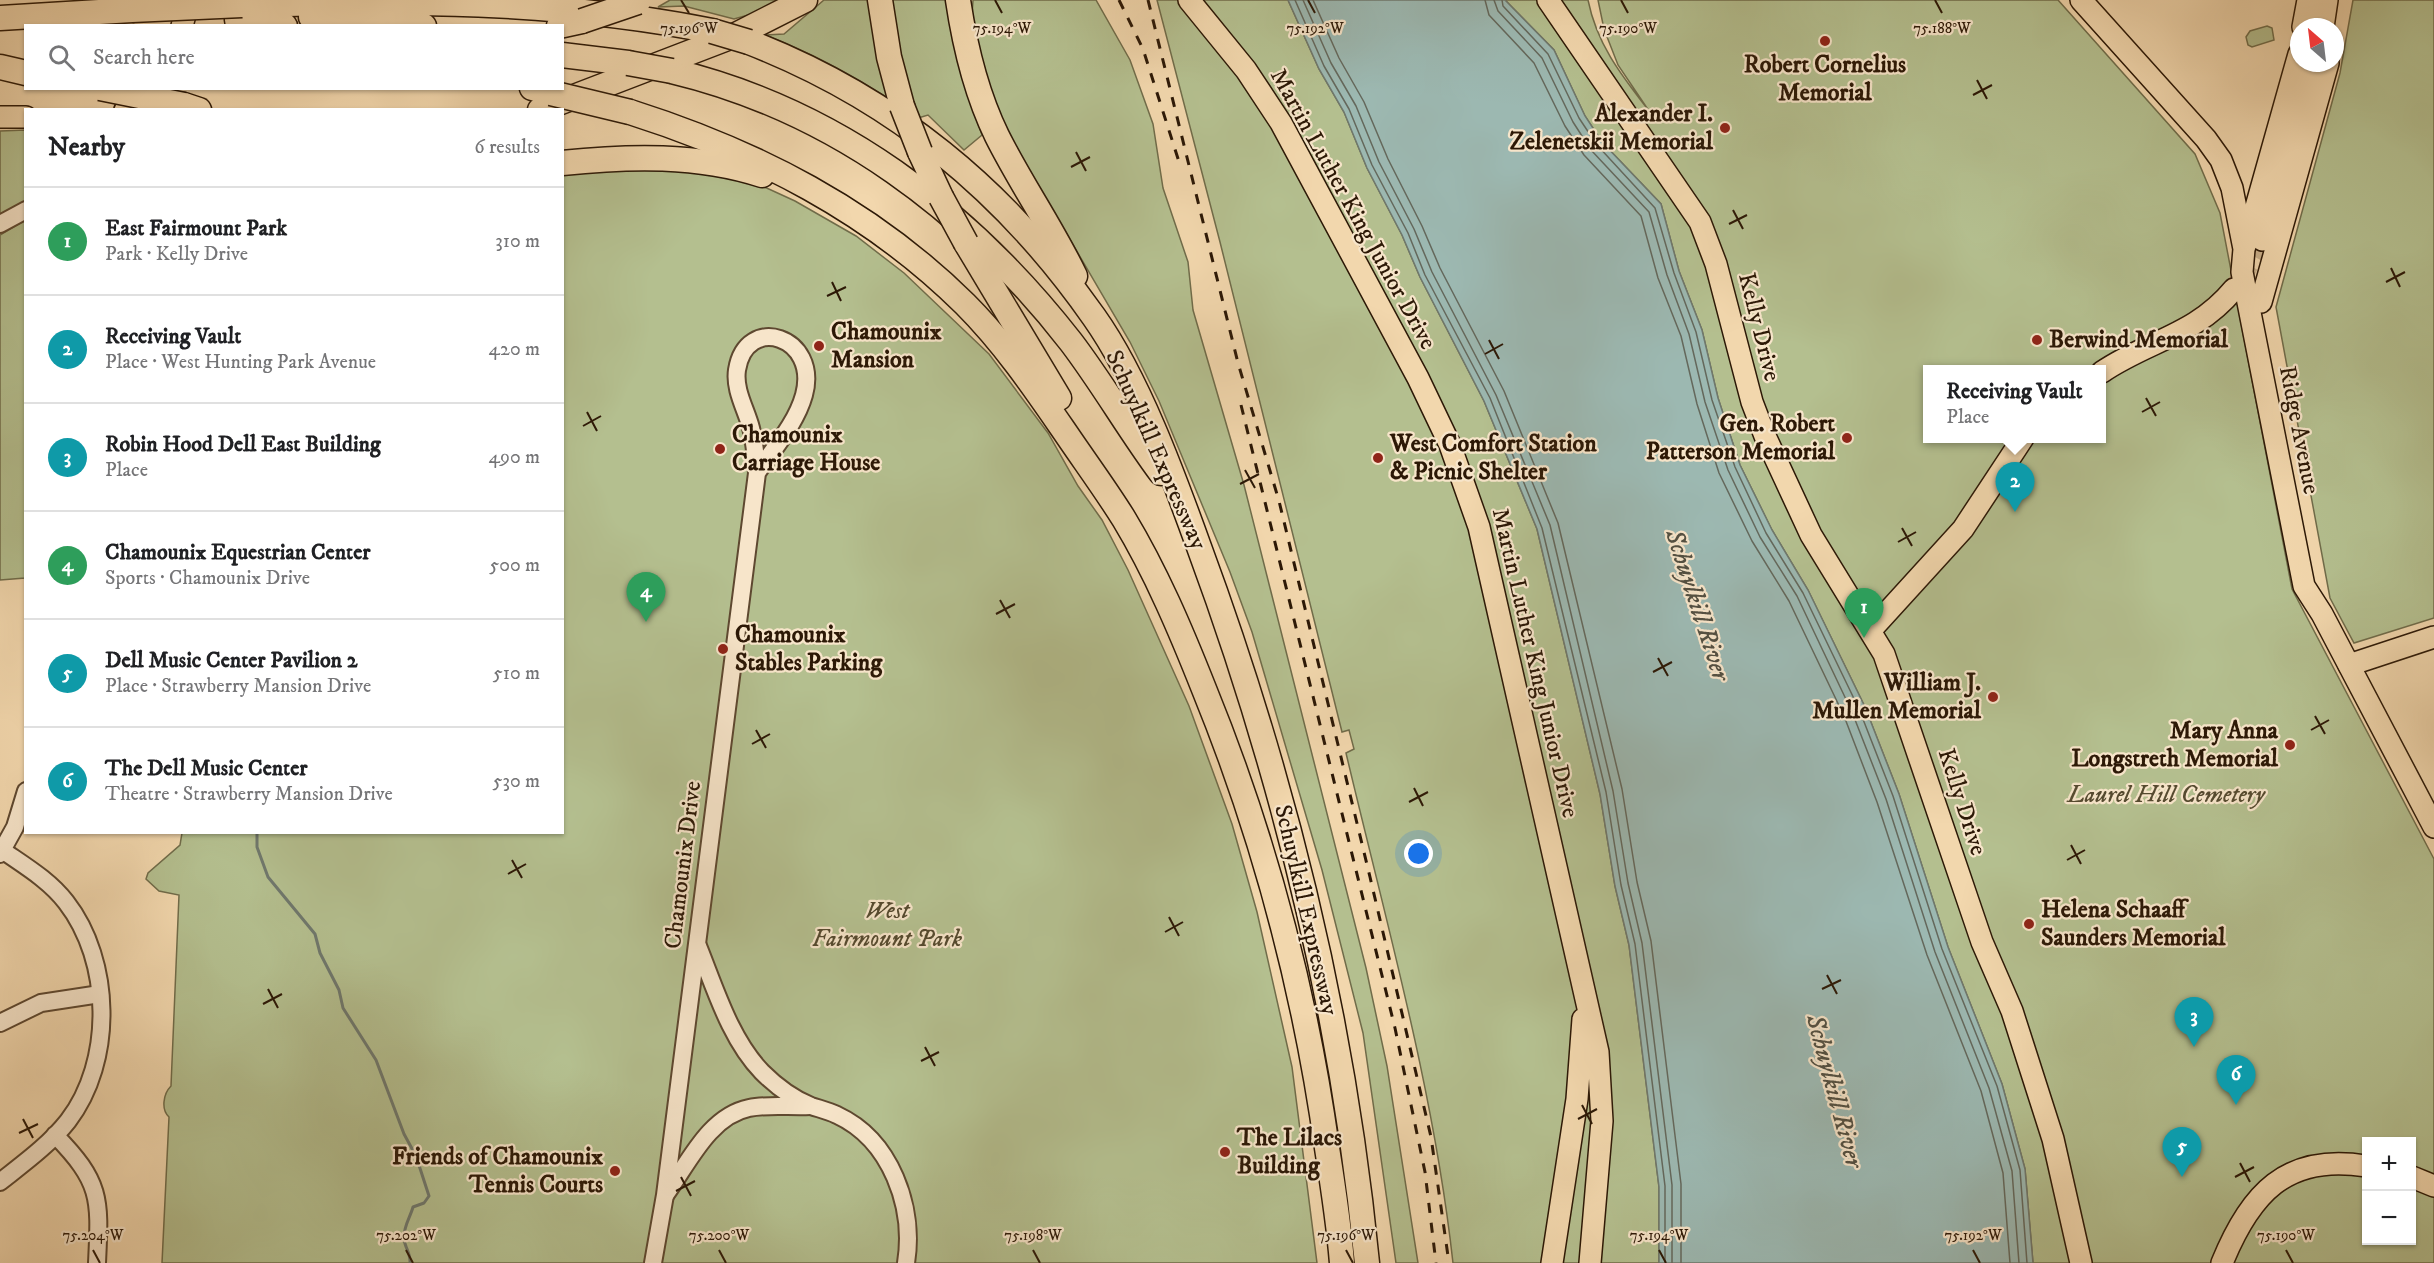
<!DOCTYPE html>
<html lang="en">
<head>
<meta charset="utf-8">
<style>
	body { margin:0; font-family:"IM FELL DW Pica",serif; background:#f6f6f6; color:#202124 }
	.controls { position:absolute; right:18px; bottom:18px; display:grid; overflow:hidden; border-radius:0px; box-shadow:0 2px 4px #0004 }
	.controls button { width:54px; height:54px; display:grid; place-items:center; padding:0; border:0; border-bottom:2px solid #e0e0e0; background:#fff; color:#202124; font:30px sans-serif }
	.compass { position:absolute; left:2290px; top:18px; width:54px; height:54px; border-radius:50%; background:#fff; box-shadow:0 2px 4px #0004; rotate:332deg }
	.you { position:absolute; left:1419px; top:854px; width:21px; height:21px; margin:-15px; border:4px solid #fff; border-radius:50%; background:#1a73e8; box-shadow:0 0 0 9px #1a73e833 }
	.badge { display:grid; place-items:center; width:39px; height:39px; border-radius:50%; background:#8f2418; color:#fff; font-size:20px; font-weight:700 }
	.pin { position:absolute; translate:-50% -50px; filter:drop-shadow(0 2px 3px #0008) }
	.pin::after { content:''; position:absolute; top:32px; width:21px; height:18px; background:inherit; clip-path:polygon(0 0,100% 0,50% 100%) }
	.popup { position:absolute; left:1923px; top:365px; width:183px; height:78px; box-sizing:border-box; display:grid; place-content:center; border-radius:0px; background:#fff; filter:drop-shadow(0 2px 4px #0005); font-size:20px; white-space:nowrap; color:#757577 }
	.popup b { font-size:22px; color:#202124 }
	.popup::after { content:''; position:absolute; left:50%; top:100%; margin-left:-12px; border:12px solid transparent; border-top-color:#fff }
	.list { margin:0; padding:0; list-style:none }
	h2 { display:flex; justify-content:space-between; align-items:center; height:78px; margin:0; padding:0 24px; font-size:26px }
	h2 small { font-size:20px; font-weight:400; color:#757577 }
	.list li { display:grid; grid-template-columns:39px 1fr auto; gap:18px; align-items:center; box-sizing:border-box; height:108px; padding:0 24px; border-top:2px solid #e0e0e0 }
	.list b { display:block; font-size:22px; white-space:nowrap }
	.list p { margin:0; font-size:20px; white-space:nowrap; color:#757577 }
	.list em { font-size:20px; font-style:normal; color:#757577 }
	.icon { flex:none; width:33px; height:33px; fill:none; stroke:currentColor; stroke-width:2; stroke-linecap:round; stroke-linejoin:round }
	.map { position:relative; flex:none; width:2434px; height:1263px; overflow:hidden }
	.search { position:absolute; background:#fff; box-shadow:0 2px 4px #0004; left:24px; top:24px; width:540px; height:66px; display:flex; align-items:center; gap:15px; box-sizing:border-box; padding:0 21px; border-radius:0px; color:#757577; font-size:22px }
	.panel { position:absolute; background:#fff; box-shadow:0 2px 4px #0004; left:24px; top:108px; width:540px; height:726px; border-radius:0px }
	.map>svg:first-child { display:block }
	.green { fill:#b4bf8f; stroke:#706c4a; stroke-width:1.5; fill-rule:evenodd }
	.water { fill:#9cb8b1; stroke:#6f786d; stroke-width:1.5 }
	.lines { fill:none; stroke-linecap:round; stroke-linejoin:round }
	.shore { stroke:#64685c; stroke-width:1.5 }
	.stream { stroke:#6f786d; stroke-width:3 }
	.major-tunnel { stroke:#cab18c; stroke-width:21; stroke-dasharray:21 10; stroke-linecap:butt }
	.minor-casing { stroke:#5e4830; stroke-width:20 }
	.major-casing { stroke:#2c1806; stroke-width:24 }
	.highway-casing { stroke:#2c1806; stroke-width:27 }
	.minor { stroke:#f7e5ca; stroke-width:16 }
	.major { stroke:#f2d7ad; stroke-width:21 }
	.highway { stroke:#f2d7ad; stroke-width:24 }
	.rail { stroke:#2c1806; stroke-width:3; stroke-dasharray:10 10; stroke-linecap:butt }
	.highway-bridge-casing { stroke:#2c1806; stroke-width:27; stroke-linecap:butt }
	.highway-bridge { stroke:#f2d7ad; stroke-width:24 }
	.ticks { fill:none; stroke:#2c1806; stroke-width:2 }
	.poi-dot { fill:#8f2418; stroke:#f7e5ca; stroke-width:2 }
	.labels { text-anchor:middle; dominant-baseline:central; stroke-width:4.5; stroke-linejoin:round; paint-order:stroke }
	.poi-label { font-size:24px; font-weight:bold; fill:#2c1806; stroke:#f7e5ca; text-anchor:start }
	.street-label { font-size:24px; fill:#2c1806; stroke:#f7e5ca }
	.park-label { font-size:24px; font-style:italic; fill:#554a2f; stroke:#f7e5ca }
	.water-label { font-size:26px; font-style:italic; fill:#535042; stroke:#f7e5ca }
	.ticks-label { font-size:15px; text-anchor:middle; fill:#2c1806; stroke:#f7e5ca; stroke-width:4.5; stroke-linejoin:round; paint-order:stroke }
</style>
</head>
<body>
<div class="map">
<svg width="2434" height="1263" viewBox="0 0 2434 1263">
	<rect width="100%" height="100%" fill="#f2d7ad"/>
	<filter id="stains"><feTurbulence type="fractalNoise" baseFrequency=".00333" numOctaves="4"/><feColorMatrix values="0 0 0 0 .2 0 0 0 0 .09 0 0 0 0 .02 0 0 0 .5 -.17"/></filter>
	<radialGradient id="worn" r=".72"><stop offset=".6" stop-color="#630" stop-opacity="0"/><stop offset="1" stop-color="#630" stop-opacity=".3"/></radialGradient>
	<g class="green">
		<path d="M670,0H787L776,7L734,19L684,6L658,7Z"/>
		<path d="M824,0H876L889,99C849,73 809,52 765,35L784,34Z"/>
		<path d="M892,0H948L971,103L982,135L964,150L928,115L918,118L902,61Z"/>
		<path d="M973,0H1096L1130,60L1153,124L1163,188L1188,262L1193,310L1244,485L1366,968L1387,1066L1418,1263H1396L1363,1033L1322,870L1252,632L1230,572L1159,401L1130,342L1014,144L997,109L978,50L972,16Z"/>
		<path d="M1157,0H1288L1319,69L1344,112L1367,168L1402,235L1420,277L1484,401L1537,529L1600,794L1615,886L1629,945L1659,1187V1263H1453C1434,1090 1386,922 1346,753L1354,749L1349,730L1342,732L1220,242Z"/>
		<path d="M1505,0H1588C1597,45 1622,76 1649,111L1618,65L1604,29L1598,0H2058L2195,154L2220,213L2292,589L2434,859V1263H2033L2025,1169L2002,1084L1948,947L1899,794L1865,707L1808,590L1772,530L1740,465L1718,398L1702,330L1679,271L1661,204L1602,142L1585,116L1554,50ZM1928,370H2102V438H1928ZM2366,1142H2412V1240H2366Z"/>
		<path d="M2353,0H2434V618L2354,643L2330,598L2276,307L2340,73Z"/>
		<path d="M2267,26L2272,28L2274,40L2252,47L2248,45L2246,37L2250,31Z"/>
		<path d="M26,130L25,202L0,214V131Z"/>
		<path d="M681,168L760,185L795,201L856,236L904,273L989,354L1048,433L1078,486L1102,520L1128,570L1189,706L1232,824L1257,912L1292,1067L1317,1263H162L169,1117C161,1110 163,1094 171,1086L179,895L159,891L146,879L148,873L180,845L182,833L562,832L563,172Z"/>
		<path d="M25,220V578L0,580V235Z"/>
	</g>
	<path class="water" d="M1288,0H1505L1554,50L1585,116L1602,142L1661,204L1679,271L1702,330L1718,398L1740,465L1772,530L1808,590L1865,707L1899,794L1948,947L2002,1084L2025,1169L2033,1263H1659V1187L1629,945L1615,886L1600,794L1537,529L1484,401L1420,277L1402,235L1367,168L1344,112L1319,69Z"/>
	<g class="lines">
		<g class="shore">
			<path d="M1295,0L1324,66L1349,109L1372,165L1408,233L1425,275L1490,398L1542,528L1606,792L1621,885L1635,944L1665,1186V1263"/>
			<path d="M1303,0L1331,63L1356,106L1379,162L1414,229L1432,272L1496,395L1550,525L1613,791L1628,883L1642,943L1672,1185V1263"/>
			<path d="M1313,0L1339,58L1364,102L1388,159L1422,226L1440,268L1504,391L1558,523L1622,789L1637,882L1651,941L1681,1184V1263"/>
			<path d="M1485,0L1489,15L1534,63L1565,126L1584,155L1641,216L1658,278L1681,336L1697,404L1719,473L1752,541L1789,601L1844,716L1877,802L1927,955L1981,1091L2003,1173L2010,1263"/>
			<path d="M1494,0L1498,11L1542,58L1573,122L1591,150L1649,212L1667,275L1689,334L1705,402L1728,470L1760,537L1797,596L1852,712L1886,799L1935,952L1989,1088L2012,1171L2019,1263"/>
			<path d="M1502,0L1503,6L1548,54L1579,118L1597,145L1655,208L1674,273L1696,332L1712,400L1735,467L1766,533L1803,593L1859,709L1893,796L1942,949L1997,1086L2020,1170L2027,1263"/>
		</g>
		<path class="stream" d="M257,832V847L268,877L315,934L320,953L339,990L343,1008L376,1060L404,1134L416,1156L429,1196L424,1203L413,1207C410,1218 403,1227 404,1239C405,1248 411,1254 410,1263"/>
		<path class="major-tunnel" d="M2238,283L2262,240"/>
		<g class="minor-casing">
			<g id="minor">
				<path d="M0,224L26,210"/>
				<path d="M0,854L15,827L26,791"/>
				<path d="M698,946C715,988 730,1039 762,1072C776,1086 794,1099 811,1106C820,1109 829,1111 837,1115C891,1140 915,1207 906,1263"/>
				<path d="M0,1023L41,1003L100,994"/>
				<path d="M55,1135C102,1183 100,1199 97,1263"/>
				<path d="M0,1182C24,1163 49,1145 68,1121C114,1061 112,961 66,902C49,880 25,866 2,850"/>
				<path d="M666,1194C688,1164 709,1116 749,1108C768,1104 790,1107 810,1106"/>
				<path d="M653,1263L665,1195L757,473C756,458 755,443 751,428C746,409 734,390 737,370C746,313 820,336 804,395C796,424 773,449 757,473"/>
			</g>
		</g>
		<g class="major-casing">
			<g id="major">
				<path d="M1189,0L1246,70L1281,123L1418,378L1450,445L1479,527L1598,1052L1602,1121L1590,1263"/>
				<path d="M1548,0L1700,222L1716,264L1752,402L1765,436L1811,535L1884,654L1982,942L2012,1011L2053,1139L2081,1263"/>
				<path d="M2081,0L2206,139L2221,160L2232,188L2244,249L2242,272L2304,586L2322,614L2434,827"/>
				<path d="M182,26L189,0"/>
				<path d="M2303,27L2308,0"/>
				<path d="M2323,27L2327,0"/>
				<path d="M125,110L154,89"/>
				<path d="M0,117H26"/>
				<path d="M2262,240L2304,95L2310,63"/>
				<path d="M2245,246L2299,54"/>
				<path d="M2261,302L2328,63"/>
				<path d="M2102,372C2149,340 2195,336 2234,289"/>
				<path d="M1871,630L1963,529L2023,438"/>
				<path d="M2349,665L2434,637"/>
				<path d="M2412,1177L2434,1186"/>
				<path d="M1552,1263L1577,1099L1583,1019"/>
				<path d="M2222,1263C2250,1194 2286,1153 2366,1166"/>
			</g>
		</g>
		<g class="highway-casing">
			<g id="highway">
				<path d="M880,0L889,57L902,106"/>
				<path d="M958,0C965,47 976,93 997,136C1021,184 1052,228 1075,276"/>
				<path d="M242,5C400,0 558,0 712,31"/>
				<path d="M311,17L424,26"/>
				<path d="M0,18L132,10"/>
				<path d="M237,20L285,26"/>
				<path d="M559,26L582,21"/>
				<path d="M749,42C893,98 1005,190 1094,317C1138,379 1173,475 1199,547C1284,777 1343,1018 1367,1263"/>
				<path d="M562,55L628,63"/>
				<path d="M0,67L26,73"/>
				<path d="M672,71C835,110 968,210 1071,342C1103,384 1129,430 1161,473"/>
				<path d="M532,88L551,93"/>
				<path d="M184,105L199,110"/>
				<path d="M540,110L738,34L805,0"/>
				<path d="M630,112C756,152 871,211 965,304C1005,344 1036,390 1067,435C1086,463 1106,490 1124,519C1156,572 1181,631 1204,689C1264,836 1305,991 1327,1148C1333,1186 1339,1225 1342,1263"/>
				<path d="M920,152L941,197"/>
				<path d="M562,163C629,156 697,154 762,175"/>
				<path d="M966,243L1059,398"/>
			</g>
		</g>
		<use href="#minor" class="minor"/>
		<use href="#major" class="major"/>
		<use href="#highway" class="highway"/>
		<g class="rail">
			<path d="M1119,0L1143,49L1181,168"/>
			<path d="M1148,0L1238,363L1279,501L1370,877L1431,1137L1449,1263"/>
			<path d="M1241,405L1395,1028L1425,1172L1436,1263"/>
		</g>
		<g class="highway-bridge-casing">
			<g id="highway-bridge">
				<path d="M132,10L242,5"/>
				<path d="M582,21L638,2"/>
				<path d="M712,31L749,42"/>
				<path d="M628,63L672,71"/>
				<path d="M100,88L184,105"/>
				<path d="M551,93L630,112"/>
				<path d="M902,106L920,152"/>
				<path d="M941,197L966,243"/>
			</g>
		</g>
		<use href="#highway-bridge" class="highway-bridge"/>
	</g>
	<path class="ticks" d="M681,0L689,13M995,0L1002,13M1308,0L1315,13M1621,0L1628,13M1935,0L1942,13M1977,80L1987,99M1973,95L1992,85M1076,152L1086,171M1071,167L1090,157M1733,210L1743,229M1729,224L1747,215M2391,268L2400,287M832,282L841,301M2386,282L2405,272M827,296L846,287M1489,340L1499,359M1485,354L1503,344M2146,398L2156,416M587,412L597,431M2142,412L2160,402M583,426L601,416M1245,470L1255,488M1240,484L1259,474M1902,528L1912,546M1898,542L1916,532M1000,600L1010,618M996,614L1015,604M1658,658L1668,676M1653,672L1672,662M2315,716L2325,734M756,730L766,748M2311,730L2329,720M752,744L770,734M1414,788L1423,806M1409,802L1428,792M2071,845L2081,864M512,860L522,878M2067,860L2085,850M508,874L526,864M1169,917L1179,936M1165,932L1183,922M1827,975L1837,994M268,989L278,1008M1822,989L1841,980M263,1004L282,994M925,1047L935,1066M921,1061L939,1052M1582,1105L1592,1124M23,1119L33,1138M1578,1119L1597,1109M19,1133L38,1124M2240,1163L2250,1182M681,1177L691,1196M2235,1177L2254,1167M676,1191L695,1181M93,1250L100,1263M406,1250L413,1263M719,1250L726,1263M1033,1250L1040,1263M1346,1250L1353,1263M1659,1250L1666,1263M1973,1250L1980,1263M2286,1250L2293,1263"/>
	<g class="poi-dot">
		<circle cx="1825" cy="41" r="6"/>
		<circle cx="1725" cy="128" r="6"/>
		<circle cx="2037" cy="340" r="6"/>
		<circle cx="819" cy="346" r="6"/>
		<circle cx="1847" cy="438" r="6"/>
		<circle cx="720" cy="449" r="6"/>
		<circle cx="1378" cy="458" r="6"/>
		<circle cx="723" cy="649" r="6"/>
		<circle cx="1993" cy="697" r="6"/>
		<circle cx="2290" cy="745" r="6"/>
		<circle cx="2029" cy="924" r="6"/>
		<circle cx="1225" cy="1152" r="6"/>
		<circle cx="615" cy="1171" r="6"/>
	</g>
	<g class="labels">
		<g class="poi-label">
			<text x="1825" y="65" text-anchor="middle">Robert Cornelius<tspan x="1825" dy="28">Memorial</tspan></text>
			<text x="1713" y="114" text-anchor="end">Alexander I.<tspan x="1713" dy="28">Zelenetskii Memorial</tspan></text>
			<text x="831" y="332">Chamounix<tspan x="831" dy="28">Mansion</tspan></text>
			<text x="2049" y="340">Berwind Memorial</text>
			<text x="1835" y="424" text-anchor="end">Gen. Robert<tspan x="1835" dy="28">Patterson Memorial</tspan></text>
			<text x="732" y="435">Chamounix<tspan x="732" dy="28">Carriage House</tspan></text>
			<text x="1390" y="444">West Comfort Station<tspan x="1390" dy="28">&amp; Picnic Shelter</tspan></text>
			<text x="735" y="635">Chamounix<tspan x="735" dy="28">Stables Parking</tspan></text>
			<text x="1981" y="683" text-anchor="end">William J.<tspan x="1981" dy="28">Mullen Memorial</tspan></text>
			<text x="2278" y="731" text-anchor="end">Mary Anna<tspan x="2278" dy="28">Longstreth Memorial</tspan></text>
			<text x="2041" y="910">Helena Schaaff<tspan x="2041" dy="28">Saunders Memorial</tspan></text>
			<text x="1237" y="1138">The Lilacs<tspan x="1237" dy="28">Building</tspan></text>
			<text x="603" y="1157" text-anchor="end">Friends of Chamounix<tspan x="603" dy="28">Tennis Courts</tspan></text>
		</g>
		<g class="street-label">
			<text transform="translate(1353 209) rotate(61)">Martin Luther King Junior Drive</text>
			<text transform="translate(1759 327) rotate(76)">Kelly Drive</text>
			<text transform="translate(2299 430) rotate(79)">Ridge Avenue</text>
			<text transform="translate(1156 450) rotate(66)">Schuylkill Expressway</text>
			<text transform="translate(1535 663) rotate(77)">Martin Luther King Junior Drive</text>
			<text transform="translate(1962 802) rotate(72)">Kelly Drive</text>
			<text transform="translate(683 865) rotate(-83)">Chamounix Drive</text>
			<text transform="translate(1306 910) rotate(77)">Schuylkill Expressway</text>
		</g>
		<g class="park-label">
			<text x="2166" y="795">Laurel Hill Cemetery</text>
			<text x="887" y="911">West<tspan x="887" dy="28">Fairmount Park</tspan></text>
		</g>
		<g class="water-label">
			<text transform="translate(1697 605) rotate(72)">Schuylkill River</text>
			<text transform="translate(1834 1091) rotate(75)">Schuylkill River</text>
		</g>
	</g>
	<g class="ticks-label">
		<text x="689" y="33">75.196°W</text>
		<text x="1002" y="33">75.194°W</text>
		<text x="1315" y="33">75.192°W</text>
		<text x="1628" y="33">75.190°W</text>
		<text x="1942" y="33">75.188°W</text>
		<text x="93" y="1240">75.204°W</text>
		<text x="406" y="1240">75.202°W</text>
		<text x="719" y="1240">75.200°W</text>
		<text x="1033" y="1240">75.198°W</text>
		<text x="1346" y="1240">75.196°W</text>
		<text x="1659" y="1240">75.194°W</text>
		<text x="1973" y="1240">75.192°W</text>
		<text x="2286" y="1240">75.190°W</text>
	</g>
	<rect width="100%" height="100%" filter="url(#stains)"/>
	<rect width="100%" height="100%" fill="url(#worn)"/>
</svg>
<div class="controls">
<button>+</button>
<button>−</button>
</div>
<svg class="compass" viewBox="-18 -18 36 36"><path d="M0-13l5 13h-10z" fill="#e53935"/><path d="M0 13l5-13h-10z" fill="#757577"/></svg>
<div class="you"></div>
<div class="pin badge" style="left:1864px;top:638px;background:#2e9e5b">1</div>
<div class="pin badge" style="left:2015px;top:512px;background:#0f9aa8">2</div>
<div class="popup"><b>Receiving Vault</b>Place</div>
<div class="pin badge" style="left:2194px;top:1047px;background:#0f9aa8">3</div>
<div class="pin badge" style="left:646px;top:622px;background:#2e9e5b">4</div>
<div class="pin badge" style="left:2182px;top:1177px;background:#0f9aa8">5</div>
<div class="pin badge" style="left:2236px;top:1105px;background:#0f9aa8">6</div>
<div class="search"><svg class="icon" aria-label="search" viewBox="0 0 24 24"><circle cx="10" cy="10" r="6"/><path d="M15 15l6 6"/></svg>Search here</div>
<section class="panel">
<h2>Nearby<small>6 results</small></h2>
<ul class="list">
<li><span class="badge" style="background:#2e9e5b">1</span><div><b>East Fairmount Park</b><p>Park · Kelly Drive</p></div><em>310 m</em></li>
<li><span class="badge" style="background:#0f9aa8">2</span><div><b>Receiving Vault</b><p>Place · West Hunting Park Avenue</p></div><em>420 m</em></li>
<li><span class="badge" style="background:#0f9aa8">3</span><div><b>Robin Hood Dell East Building</b><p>Place</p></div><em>490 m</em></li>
<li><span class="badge" style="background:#2e9e5b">4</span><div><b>Chamounix Equestrian Center</b><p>Sports · Chamounix Drive</p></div><em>500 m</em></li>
<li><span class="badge" style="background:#0f9aa8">5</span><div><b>Dell Music Center Pavilion 2</b><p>Place · Strawberry Mansion Drive</p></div><em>510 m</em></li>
<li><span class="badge" style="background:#0f9aa8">6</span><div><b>The Dell Music Center</b><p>Theatre · Strawberry Mansion Drive</p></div><em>530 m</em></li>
</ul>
</section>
</div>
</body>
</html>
